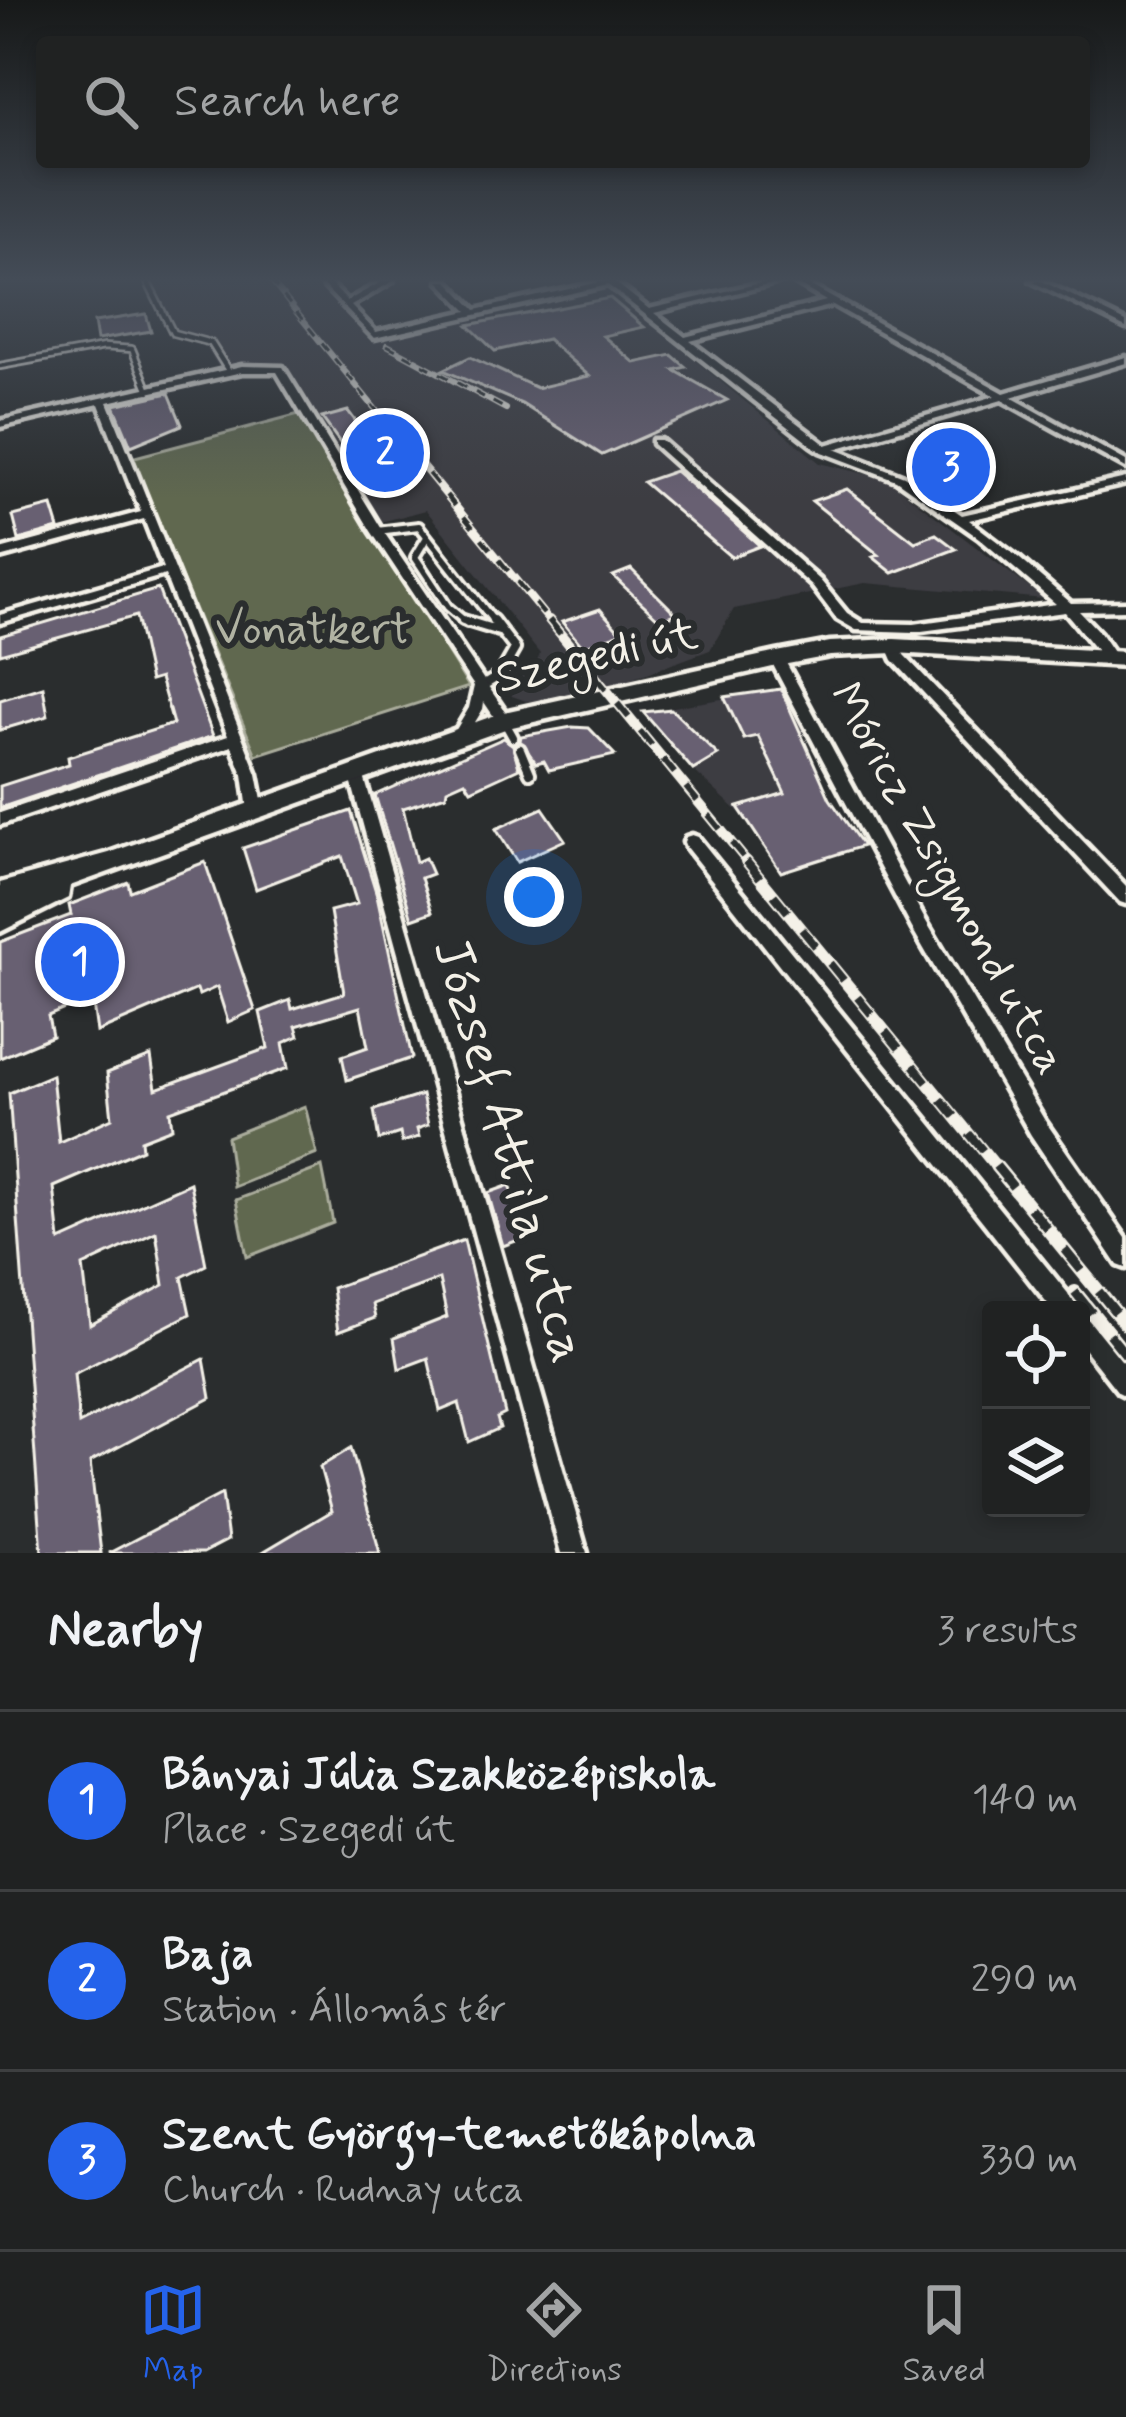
<!DOCTYPE html>
<html lang="en">
<head>
<meta charset="utf-8">
<style>
	body { margin:0; font-family:Mynerve,sans-serif; background:#282a2a; color:#f1f3f6 }
	.controls { position:absolute; right:36px; bottom:36px; display:grid; overflow:hidden; border-radius:12px; box-shadow:0 6px 18px #0003 }
	.controls button { width:108px; height:108px; display:grid; place-items:center; padding:0; border:0; border-bottom:3px solid #3d3f40; background:#202222; color:#f1f3f6; font:60px sans-serif }
	.you { position:absolute; left:534px; top:897px; width:42px; height:42px; margin:-30px; border:9px solid #fff; border-radius:50%; background:#1a73e8; box-shadow:0 0 0 18px #1a73e833 }
	.badge { display:grid; place-items:center; width:78px; height:78px; border-radius:50%; background:#2563eb; color:#fff; font-size:39px; font-weight:700 }
	.pin { position:absolute; translate:-50% -50%; border:6px solid #fff; box-shadow:0 3px 12px #0006 }
	.list { margin:0; padding:0; list-style:none }
	h2 { display:flex; justify-content:space-between; align-items:center; height:156px; margin:0; padding:0 48px; font-size:51px }
	h2 small { font-size:39px; font-weight:400; color:#a2a4a5 }
	.list li { display:grid; grid-template-columns:78px 1fr auto; gap:36px; align-items:center; box-sizing:border-box; height:180px; padding:0 48px; border-top:3px solid #3d3f40 }
	.list b { display:block; font-size:45px; white-space:nowrap }
	.list p { margin:0; font-size:39px; white-space:nowrap; color:#a2a4a5 }
	.list em { font-size:39px; font-style:normal; color:#a2a4a5 }
	.icon { flex:none; width:66px; height:66px; fill:none; stroke:currentColor; stroke-width:2; stroke-linecap:round; stroke-linejoin:round }
	.map { position:relative; flex:none; width:1126px; height:1553px; overflow:hidden }
	.search { position:absolute; background:#202222; box-shadow:0 6px 18px #0003; left:36px; right:36px; top:36px; height:132px; display:flex; align-items:center; gap:30px; box-sizing:border-box; padding:0 42px; border-radius:12px; color:#a2a4a5; font-size:45px }
	.sheet { height:696px; background:#202222 }
	nav { display:flex; justify-content:space-around; align-items:center; box-sizing:border-box; height:168px; border-top:3px solid #3d3f40; background:#202222; font-size:33px; color:#a2a4a5 }
	nav a { display:grid; justify-items:center; gap:6px }
	nav .on { color:#2563eb }
	.map>svg:first-child { display:block }
	.built { fill:#3d3c42 }
	.green { fill:#60684f; stroke:#aaac9c; stroke-width:3 }
	.building { fill:#686072; stroke:#f4f1e8; stroke-width:3; fill-rule:evenodd }
	.lines { fill:none; stroke-linecap:round; stroke-linejoin:round }
	.lane-far2-casing { stroke:#f4f1e8; stroke-width:10 }
	.lane-far1-casing { stroke:#f4f1e8; stroke-width:14 }
	.lane-casing { stroke:#f4f1e8; stroke-width:16 }
	.street-casing { stroke:#f4f1e8; stroke-width:9 }
	.primary-casing { stroke:#f4f1e8; stroke-width:9 }
	.lane-far2 { stroke:#2a2d2e; stroke-width:4.5 }
	.lane-far1 { stroke:#2a2d2e; stroke-width:6 }
	.lane { stroke:#2a2d2e; stroke-width:8 }
	.street { fill:#2a2d2e; fill-rule:evenodd }
	.primary { fill:#2a2d2e; fill-rule:evenodd }
	.rail-far4-casing { stroke:#f4f1e8; stroke-width:6 }
	.rail-far3-casing { stroke:#f4f1e8; stroke-width:8 }
	.rail-far2-casing { stroke:#f4f1e8; stroke-width:10 }
	.rail-far1-casing { stroke:#f4f1e8; stroke-width:12 }
	.rail-casing { stroke:#f4f1e8; stroke-width:14 }
	.rail-far4 { stroke:#2a2d2e; stroke-width:3; stroke-dasharray:10; stroke-linecap:butt }
	.rail-far3 { stroke:#2a2d2e; stroke-width:4.5; stroke-dasharray:14; stroke-linecap:butt }
	.rail-far2 { stroke:#2a2d2e; stroke-width:6; stroke-dasharray:18; stroke-linecap:butt }
	.rail-far1 { stroke:#2a2d2e; stroke-width:8; stroke-dasharray:22; stroke-linecap:butt }
	.rail { stroke:#2a2d2e; stroke-width:9; stroke-dasharray:27; stroke-linecap:butt }
	.labels { text-anchor:middle; dominant-baseline:central; stroke-width:12; stroke-linejoin:round; paint-order:stroke }
	.park-label { font-size:45px; fill:#b1b3a3; stroke:#2a2d2e }
	.street-label { font-size:45px; fill:#f4f1e8; stroke:#2a2d2e }
	.near-street-label { font-size:54px; fill:#f4f1e8; stroke:#2a2d2e }
</style>
</head>
<body>
<div class="map">
<svg width="1126" height="1553" viewBox="0 0 1126 1553">
	<rect width="100%" height="100%" fill="#2a2d2e"/>
	<filter id="ink" filterUnits="userSpaceOnUse"><feTurbulence type="fractalNoise" baseFrequency=".00833" numOctaves="2"/><feDisplacementMap in="SourceGraphic" scale="24" xChannelSelector="R" yChannelSelector="G"/><feConvolveMatrix kernelMatrix="1 2 1 2 8 2 1 2 1" color-interpolation-filters="sRGB"/></filter>
	<g filter="url(#ink)">
		<g class="built">
			<path d="M149,281H319L370,341L606,287L820,463L887,479L1044,599L865,583L734,609L710,650L615,685L566,700L526,701L512,696L506,673L536,664L540,654L426,510L377,523L276,362L222,373L204,344L180,339Z"/>
			<path d="M781,689L805,726L803,734L830,799L751,823L693,770L643,712Z"/>
		</g>
		<g class="green">
			<path d="M299,414L469,687L256,755L131,458Z"/>
			<path d="M305,1106L317,1154L234,1187L227,1137Z"/>
			<path d="M322,1167L333,1223L247,1257L236,1200Z"/>
		</g>
		<g class="building">
			<path d="M610,298L644,327L603,336L635,363L672,355L686,367L674,370L727,400L602,455L522,404L443,370L470,357L537,388L589,376L547,339L495,351L468,325Z"/>
			<path d="M146,314L151,331L97,340L94,322Z"/>
			<path d="M169,393L182,425L131,446L114,405Z"/>
			<path d="M348,411L394,472L366,479L322,418Z"/>
			<path d="M675,471L689,483L760,546L731,557L643,482Z"/>
			<path d="M847,489L915,542L936,534L956,549L893,573L873,557L879,555L812,501Z"/>
			<path d="M52,506L59,529L19,540L13,516Z"/>
			<path d="M631,569L676,614L660,620L613,576Z"/>
			<path d="M158,589L213,736L0,808V786L69,764L68,757L173,724L160,678L150,681L136,616L0,654V636Z"/>
			<path d="M600,609L621,633L583,647L562,622Z"/>
			<path d="M43,687L48,716L0,730V700Z"/>
			<path d="M781,689L830,799L863,846L781,872L738,807L785,793L758,736L744,739L724,697Z"/>
			<path d="M671,709L718,755L693,770L643,712Z"/>
			<path d="M572,727L589,728L615,755L549,770L544,761L536,763L520,741L521,736Z"/>
			<path d="M504,738L513,745L519,768L471,790L465,781L447,789L446,795L403,808L416,862L425,858L432,874L421,878L432,912L412,919L375,795Z"/>
			<path d="M543,808L565,840L517,862L496,829Z"/>
			<path d="M351,811L377,895L412,1058L347,1080L342,1056L368,1047L360,1007L296,1026L299,1036L283,1043L288,1068L170,1111L172,1128L141,1140L142,1149L54,1187L60,1241L190,1183L206,1265L182,1277L190,1314L74,1374L79,1424L204,1359L211,1398L90,1462L101,1553H42L9,1093L52,1075L59,1142L112,1118L107,1073L151,1056L156,1089L268,1048L260,1012L290,1000L292,1009L344,993L330,911L357,904L342,856L256,889L243,848ZM156,1232L164,1285L90,1325L83,1266Z"/>
			<path d="M205,862L255,1010L228,1022L217,987L199,995L197,989L97,1032L92,997L48,1016L52,1036L0,1058V942L71,915L69,905L128,882L130,891Z"/>
			<path d="M422,1095L428,1125L417,1129L419,1137L402,1142L400,1133L379,1140L374,1110Z"/>
			<path d="M510,1185L526,1237L503,1246L488,1193Z"/>
			<path d="M464,1240L505,1414L497,1418L500,1428L469,1442L459,1403L440,1411L428,1358L399,1369L394,1338L447,1317L439,1279L372,1304L375,1318L338,1332L332,1288Z"/>
			<path d="M351,1448L380,1553H261L332,1511L320,1467Z"/>
			<path d="M222,1494L228,1540L203,1553H109Z"/>
		</g>
		<g class="lines">
			<g class="lane-far2-casing">
				<g id="lane-far2">
					<path d="M147,281L173,333L211,343L229,372"/>
					<path d="M0,366L104,347L132,349L149,391"/>
				</g>
			</g>
			<g class="lane-far1-casing">
				<g id="lane-far1">
					<path d="M377,531L419,526L495,623"/>
					<path d="M427,537L415,557L448,607L467,623"/>
				</g>
			</g>
			<g class="lane-casing">
				<g id="lane">
					<path d="M463,620L499,631"/>
					<path d="M481,687L500,675L515,649L493,620"/>
					<path d="M504,721L513,737"/>
					<path d="M520,749L530,773"/>
				</g>
			</g>
			<g class="street-casing">
				<g id="street">
					<path d="M319,281H328L347,301L383,281H393L351,306L376,332L468,311L439,281H448L476,310L604,281H619L616,283L649,309L769,281H784L654,313L685,337L826,301L792,281H802L1004,393L1126,357V363L1011,397L1126,461V468L1002,400L835,449L904,476L962,515L1126,478V484L969,520L1019,558L1071,603L1126,602V610L1079,611L1100,633L1117,658L1110,663C1095,652 1079,627 1065,612L914,632L856,630L837,619L812,586L653,444V440H661L820,580L847,613L863,623L914,624L1056,604L979,538L896,480L820,451L811,445L608,285L374,338ZM833,305L995,396L826,445L690,341Z"/>
					<path d="M1031,281H1042L1126,322V328Z"/>
					<path d="M242,366L283,367L383,531L511,720L509,724H499L484,702L483,709L466,737H456L454,733L469,708L474,686L371,531L277,372H242L108,402L257,774L264,810L261,814H251L248,810L243,774L232,746L0,825V813L228,736L165,575L0,623V615L163,568L144,519L0,558V550L141,512L99,404L0,427V421Z"/>
					<path d="M894,642L899,643L904,655L1126,886V904L1120,902L893,660L887,646Z"/>
					<path d="M777,654L784,659L924,918L1045,1121L1126,1238V1268L1118,1265L1031,1135L912,928L770,659Z"/>
					<path d="M356,767L361,769L363,773L587,1553H561L349,773L351,769Z"/>
					<path d="M692,835L698,837L1075,1302L1078,1310H1053L686,847L684,842L686,837Z"/>
					<path d="M1081,1316L1089,1319L1126,1365V1396L1118,1392L1081,1345Z"/>
				</g>
			</g>
			<g class="primary-casing">
				<path id="primary" d="M894,639L1126,652V666L894,653L830,656L777,666L508,728L70,886L68,898L0,932V883L109,853L504,712L777,652L830,642Z"/>
			</g>
			<use href="#lane-far2" class="lane-far2"/>
			<use href="#lane-far1" class="lane-far1"/>
			<use href="#lane" class="lane"/>
			<use href="#street" class="street"/>
			<use href="#primary" class="primary"/>
			<g class="rail-far4-casing">
				<g id="rail-far4">
					<path d="M271,281L395,433"/>
					<path d="M387,345L506,409"/>
				</g>
			</g>
			<g class="rail-far3-casing">
				<path id="rail-far3" d="M393,430L551,623"/>
			</g>
			<g class="rail-far2-casing">
				<path id="rail-far2" d="M549,620L749,864"/>
			</g>
			<g class="rail-far1-casing">
				<path id="rail-far1" d="M746,861L998,1169"/>
			</g>
			<g class="rail-casing">
				<g id="rail">
					<path d="M996,1166L1126,1325"/>
					<path d="M1075,1292L1126,1355"/>
				</g>
			</g>
			<use href="#rail-far4" class="rail-far4"/>
			<use href="#rail-far3" class="rail-far3"/>
			<use href="#rail-far2" class="rail-far2"/>
			<use href="#rail-far1" class="rail-far1"/>
			<use href="#rail" class="rail"/>
		</g>
	</g>
	<linearGradient id="sky" x2="0" y2="1"><stop stop-color="#171919"/><stop offset="0.56" stop-color="#444c57"/><stop offset="1" stop-color="#444c57" stop-opacity="0"/></linearGradient>
	<rect width="1126" height="499" fill="url(#sky)"/>
	<g class="labels">
		<g class="park-label">
			<text x="313" y="630">Vonatkert</text>
		</g>
		<g class="street-label">
			<text transform="translate(597 657) rotate(-13)">Szegedi út</text>
			<text transform="translate(947 879) rotate(61)">Móricz Zsigmond utca</text>
		</g>
		<g class="near-street-label">
			<text transform="translate(508 1151) rotate(74)">József Attila utca</text>
		</g>
	</g>
</svg>
<div class="controls">
<button><svg class="icon" aria-label="locate" viewBox="0 0 24 24"><circle cx="12" cy="12" r="6"/><path d="M12 2v4M12 18v4M2 12h4M18 12h4"/></svg></button>
<button><svg class="icon" aria-label="layers" viewBox="0 0 24 24"><path d="M12 4l9 5-9 5-9-5zM3 14l9 5 9-5"/></svg></button>
</div>
<div class="you"></div>
<div class="pin badge" style="left:80px;top:962px">1</div>
<div class="pin badge" style="left:385px;top:453px">2</div>
<div class="pin badge" style="left:951px;top:467px">3</div>
<div class="search"><svg class="icon" aria-label="search" viewBox="0 0 24 24"><circle cx="10" cy="10" r="6"/><path d="M15 15l6 6"/></svg>Search here</div>
</div>
<section class="sheet">
<h2>Nearby<small>3 results</small></h2>
<ul class="list">
<li><span class="badge">1</span><div><b>Bányai Júlia Szakközépiskola</b><p>Place · Szegedi út</p></div><em>140 m</em></li>
<li><span class="badge">2</span><div><b>Baja</b><p>Station · Állomás tér</p></div><em>290 m</em></li>
<li><span class="badge">3</span><div><b>Szent György-temetőkápolna</b><p>Church · Rudnay utca</p></div><em>330 m</em></li>
</ul>
</section>
<nav>
<a class="on"><svg class="icon" aria-label="map" viewBox="0 0 24 24"><path d="M3 6l6-2 6 2 6-2v14l-6 2-6-2-6 2zM9 4v14M15 6v14"/></svg>Map</a>
<a><svg class="icon" aria-label="directions" viewBox="0 0 24 24"><path d="M12 3l9 9-9 9-9-9zM9 14v-3h6M13 9l2 2-2 2"/></svg>Directions</a>
<a><svg class="icon" aria-label="saved" viewBox="0 0 24 24"><path d="M7 4h10v16l-5-4-5 4z"/></svg>Saved</a>
</nav>
</body>
</html>
